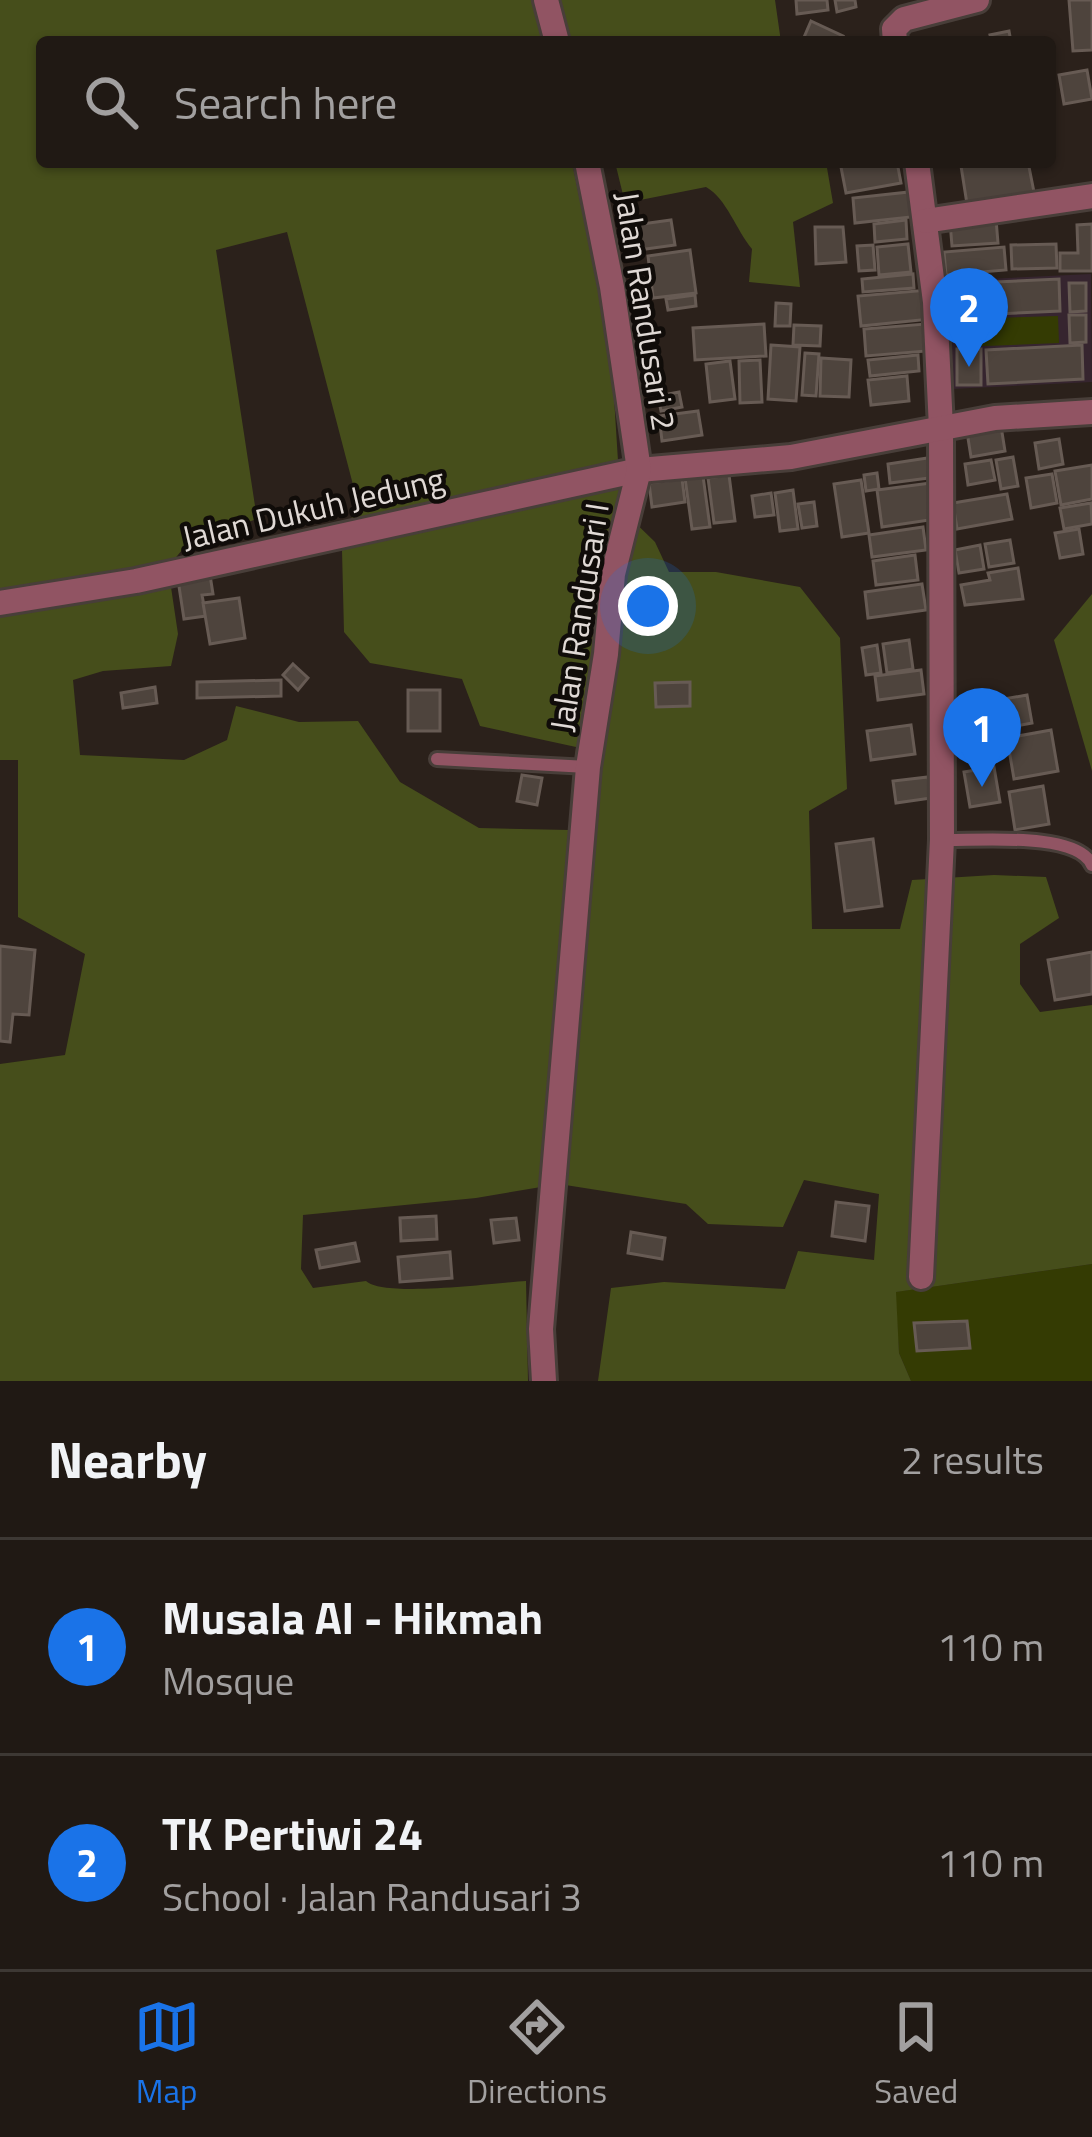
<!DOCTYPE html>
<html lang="en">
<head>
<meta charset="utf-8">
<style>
	body { margin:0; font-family:"Titillium Web",sans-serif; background:#28221d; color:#f1f3f6 }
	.you { position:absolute; left:648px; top:606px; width:42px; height:42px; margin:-30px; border:9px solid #fff; border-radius:50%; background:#1a73e8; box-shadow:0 0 0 18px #1a73e833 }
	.badge { display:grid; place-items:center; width:78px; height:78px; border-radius:50%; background:#1a73e8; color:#fff; font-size:39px; font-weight:700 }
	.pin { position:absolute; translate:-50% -99px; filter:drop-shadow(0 3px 6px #0008) }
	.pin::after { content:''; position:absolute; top:63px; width:42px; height:36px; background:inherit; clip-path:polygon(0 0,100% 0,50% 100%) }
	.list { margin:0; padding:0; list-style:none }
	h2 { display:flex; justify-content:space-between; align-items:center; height:156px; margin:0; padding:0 48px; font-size:51px }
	h2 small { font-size:39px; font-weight:400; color:#a2a0a0 }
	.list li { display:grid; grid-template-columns:78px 1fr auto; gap:36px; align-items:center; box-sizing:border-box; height:216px; padding:0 48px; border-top:3px solid #3d3834 }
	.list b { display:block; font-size:45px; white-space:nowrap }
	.list p { margin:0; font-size:39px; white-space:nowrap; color:#a2a0a0 }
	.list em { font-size:39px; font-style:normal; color:#a2a0a0 }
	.icon { flex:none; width:66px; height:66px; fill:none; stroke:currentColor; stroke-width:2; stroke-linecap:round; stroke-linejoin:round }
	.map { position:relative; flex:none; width:1092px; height:1381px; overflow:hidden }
	.search { position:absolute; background:#201914; box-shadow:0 3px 9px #0004; left:36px; right:36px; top:36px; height:132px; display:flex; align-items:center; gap:30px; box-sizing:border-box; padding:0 42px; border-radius:12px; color:#a2a0a0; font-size:45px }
	.sheet { height:588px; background:#201914 }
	nav { display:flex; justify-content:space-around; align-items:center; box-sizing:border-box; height:168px; border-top:3px solid #3d3834; background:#201914; font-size:33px; color:#a2a0a0 }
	nav a { display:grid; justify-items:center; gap:6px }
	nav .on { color:#1a73e8 }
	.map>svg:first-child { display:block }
	.education { fill:#36252f }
	.green { fill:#343b03 }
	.forest { fill:#464e1b; fill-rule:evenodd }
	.building { fill:#4e443d; stroke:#675b54; stroke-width:3 }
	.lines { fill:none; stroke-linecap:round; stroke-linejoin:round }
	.lane-casing { stroke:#483e39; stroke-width:18 }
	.street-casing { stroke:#483e39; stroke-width:30 }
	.lane { stroke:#915463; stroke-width:12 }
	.street { stroke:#915463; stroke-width:24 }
	.labels { text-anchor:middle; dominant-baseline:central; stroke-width:9; stroke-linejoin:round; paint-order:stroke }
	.street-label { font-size:33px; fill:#e0d9d5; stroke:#100c09 }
</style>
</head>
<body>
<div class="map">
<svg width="1092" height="1381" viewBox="0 0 1092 1381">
	<rect width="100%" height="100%" fill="#2b211b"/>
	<path class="education" d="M1091,274L1092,382L951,389L946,281Z"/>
	<g class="green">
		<path d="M1058,316L1059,343L959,347L958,319Z"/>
		<path d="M1092,1264V1381H911L899,1353L895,1292Z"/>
	</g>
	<g class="forest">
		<path d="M0,0H775L781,42H42V162H572L611,349L621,509L655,542L669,572H716L800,587L840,638L847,789L809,811L812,929H900L912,880L994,875L1046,877L1059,918L1020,944V984L1040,1012L1092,1005V1264L896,1292L899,1353L911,1381H598L611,1288L664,1282L785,1289L798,1251L874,1260L879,1194L804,1180L783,1227L708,1224L686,1204L559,1184L476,1198L303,1215L301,1269L313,1288L366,1281C384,1298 495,1283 526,1281L528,1381H0V1064L65,1055L85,954L18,917V760H0ZM287,232L357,500L342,550L344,632L370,663L462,679L480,726L576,747L569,830L479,828L400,782L358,721L299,722L236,706L227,740L184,760L80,755L73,680L103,671L171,666L178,634L168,567L187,544L257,519L216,250Z"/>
		<path d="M615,162H826L833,203L793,222L800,287L749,282L752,249C736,230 727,199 706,187L625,203Z"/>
		<path d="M1092,594V771L1054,640Z"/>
	</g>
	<g class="building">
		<path d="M796,0H827L828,10L797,14Z"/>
		<path d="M835,0H855L856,7L837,12Z"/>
		<path d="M1069,0H1092V50L1073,51Z"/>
		<path d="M811,21L843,36L840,42H802Z"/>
		<path d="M1009,31L1011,42H992L990,35Z"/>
		<path d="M1087,70L1092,99L1064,104L1059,75Z"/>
		<path d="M840,162H897L901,183L846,193Z"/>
		<path d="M981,162H1028L1034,192L967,204L961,166Z"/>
		<path d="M909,192L911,217L855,223L853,198Z"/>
		<path d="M996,219L998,243L952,246L950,222Z"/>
		<path d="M671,220L675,245L624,252L620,227Z"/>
		<path d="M906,220L907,239L875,242L874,224Z"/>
		<path d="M1092,224V271H1060V253H1078L1077,225Z"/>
		<path d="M815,227H843L846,262L816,264Z"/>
		<path d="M908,244L911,272L879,275L877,247Z"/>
		<path d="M1056,244L1057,268L1012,269L1011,245Z"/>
		<path d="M873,245L875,270L859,271L857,246Z"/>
		<path d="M1004,247L1006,270L946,275L944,252Z"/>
		<path d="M690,250L696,293L653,298L648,256Z"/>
		<path d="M913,274L914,288L863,292L862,279Z"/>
		<path d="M1059,279L1060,311L951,316L950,284Z"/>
		<path d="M1069,283H1086V311L1070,312Z"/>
		<path d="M928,290L931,319L861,326L858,296Z"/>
		<path d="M695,295L696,306L668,310L666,299Z"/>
		<path d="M776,303L791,304L790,326H775Z"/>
		<path d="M1069,315H1086V342L1070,343Z"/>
		<path d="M764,324L766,356L695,360L693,328Z"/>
		<path d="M925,324L927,351L866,356L864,329Z"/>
		<path d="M794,325L821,326L820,346L793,345Z"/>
		<path d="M771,345L800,347L796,401L768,399Z"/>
		<path d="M1082,345L1083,379L988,384L986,350Z"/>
		<rect x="957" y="349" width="24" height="36"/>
		<path d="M805,353L819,354L816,396L802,395Z"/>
		<path d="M918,355L919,371L870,376L868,360Z"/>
		<path d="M821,358L851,360L849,397L820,396Z"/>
		<path d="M760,360L762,402L740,403L739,361Z"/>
		<path d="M730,361L735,399L710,402L706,364Z"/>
		<path d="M907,376L909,401L871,405L868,380Z"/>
		<path d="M679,392L682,407L661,411L658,396Z"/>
		<path d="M698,411L702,435L662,441L659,416Z"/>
		<path d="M1001,426L1005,451L971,457L967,432Z"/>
		<path d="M1059,439L1063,464L1039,469L1035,443Z"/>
		<path d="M934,457L937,477L890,483L888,464Z"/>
		<path d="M1013,457L1018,486L1001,489L996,460Z"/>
		<path d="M991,460L995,480L968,485L965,464Z"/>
		<path d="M1092,465V499L1061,505L1055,471Z"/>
		<path d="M877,473L879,489L866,491L864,475Z"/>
		<path d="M1052,474L1057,503L1031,508L1026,478Z"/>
		<path d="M729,475L735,521L714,523L708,478Z"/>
		<path d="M703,476L710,527L692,529L685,478Z"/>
		<path d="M682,479L685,502L652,507L649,483Z"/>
		<path d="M861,480L869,533L842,537L834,484Z"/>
		<path d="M931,483L936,519L882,527L877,490Z"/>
		<path d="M793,490L798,529L780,531L775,493Z"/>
		<path d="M771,493L774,515L755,517L752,496Z"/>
		<path d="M1007,494L1012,519L957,529L953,503Z"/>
		<path d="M814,502L817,526L802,528L798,504Z"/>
		<path d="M1091,503L1092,524L1064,529L1060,508Z"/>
		<path d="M923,527L926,550L872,557L869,535Z"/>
		<path d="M1079,529L1083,554L1060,558L1055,533Z"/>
		<path d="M1010,540L1014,563L989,567L985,544Z"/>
		<path d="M980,545L984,569L959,573L955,550Z"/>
		<path d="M915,555L918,580L876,585L873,561Z"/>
		<path d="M1018,568L1023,599L965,605L961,585L990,580L988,573Z"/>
		<path d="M210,575L213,594L202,595L206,616L184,619L178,580Z"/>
		<path d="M922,584L926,610L868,618L865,592Z"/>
		<path d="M239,598L245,638L210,644L203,603Z"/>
		<path d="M909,640L913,669L887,673L883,644Z"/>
		<path d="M877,645L881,673L866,675L862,648Z"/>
		<path d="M293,664L308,678L298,690L283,675Z"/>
		<path d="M921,670L924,694L878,700L875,676Z"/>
		<path d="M281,680V696L197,698V682Z"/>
		<path d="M690,682V706L656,707L655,683Z"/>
		<path d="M155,687L157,703L123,708L121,693Z"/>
		<rect x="408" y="690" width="32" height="41"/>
		<path d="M1027,695L1032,723L974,734L970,705Z"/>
		<path d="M911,725L915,754L871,760L867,731Z"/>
		<path d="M1051,730L1058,771L1014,779L1007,738Z"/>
		<path d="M994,767L1000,802L970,807L964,772Z"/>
		<path d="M522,775L542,778L537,805L517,801Z"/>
		<path d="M928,777L931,798L896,803L893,781Z"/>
		<path d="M1043,786L1049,824L1015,830L1009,792Z"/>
		<path d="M873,839L882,906L845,911L836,844Z"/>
		<path d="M0,946L35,950L29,1015L13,1014L10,1042L0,1041Z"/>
		<path d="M1092,952V994L1055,1000L1048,960Z"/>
		<path d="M836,1202L869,1206L865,1241L832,1236Z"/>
		<path d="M436,1216L437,1239L401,1241L400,1218Z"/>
		<path d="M516,1218L519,1240L494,1243L491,1220Z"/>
		<path d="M631,1232L665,1238L662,1259L628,1253Z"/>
		<path d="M355,1243L359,1261L320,1268L316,1250Z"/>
		<path d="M450,1252L452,1278L400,1282L398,1257Z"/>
		<path d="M967,1321L970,1348L917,1351L914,1323Z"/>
	</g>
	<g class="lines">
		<g class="lane-casing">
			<g id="lane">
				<path d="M437,759L588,767"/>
				<path d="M942,840C977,841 1077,831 1092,865"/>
			</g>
		</g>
		<g class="street-casing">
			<g id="street">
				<path d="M546,0L557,42"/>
				<path d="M895,42L894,29L904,19L977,0"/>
				<path d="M917,162L935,302L941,428L942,840L921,1277"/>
				<path d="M925,221L1092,196"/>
				<path d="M0,603L136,581L639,470L791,457L995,418L1092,412"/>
				<path d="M544,1381L541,1329L588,767L606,654L613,574L639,470L612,287L587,162"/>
			</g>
		</g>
		<use href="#lane" class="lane"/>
		<use href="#street" class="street"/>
	</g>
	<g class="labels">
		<g class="street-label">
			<text transform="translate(646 311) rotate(81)">Jalan Randusari 2</text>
			<text transform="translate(313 508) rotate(-13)">Jalan Dukuh Jedung</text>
			<text transform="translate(579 617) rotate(-81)">Jalan Randusari I</text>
		</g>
	</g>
</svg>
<div class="you"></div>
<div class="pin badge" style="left:982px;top:787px">1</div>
<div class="pin badge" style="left:969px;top:367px">2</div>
<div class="search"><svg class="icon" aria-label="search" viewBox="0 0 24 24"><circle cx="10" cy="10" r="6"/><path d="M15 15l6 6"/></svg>Search here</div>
</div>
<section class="sheet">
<h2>Nearby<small>2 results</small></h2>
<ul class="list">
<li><span class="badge">1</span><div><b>Musala Al - Hikmah</b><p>Mosque</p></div><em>110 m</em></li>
<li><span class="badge">2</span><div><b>TK Pertiwi 24</b><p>School · Jalan Randusari 3</p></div><em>110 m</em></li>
</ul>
</section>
<nav>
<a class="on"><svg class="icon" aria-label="map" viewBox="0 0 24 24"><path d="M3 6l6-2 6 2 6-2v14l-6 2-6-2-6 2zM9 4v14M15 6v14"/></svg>Map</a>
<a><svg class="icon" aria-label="directions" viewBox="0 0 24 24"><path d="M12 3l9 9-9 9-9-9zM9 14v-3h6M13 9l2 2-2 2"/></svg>Directions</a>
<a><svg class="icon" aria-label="saved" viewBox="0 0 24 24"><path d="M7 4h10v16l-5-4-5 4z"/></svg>Saved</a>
</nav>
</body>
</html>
